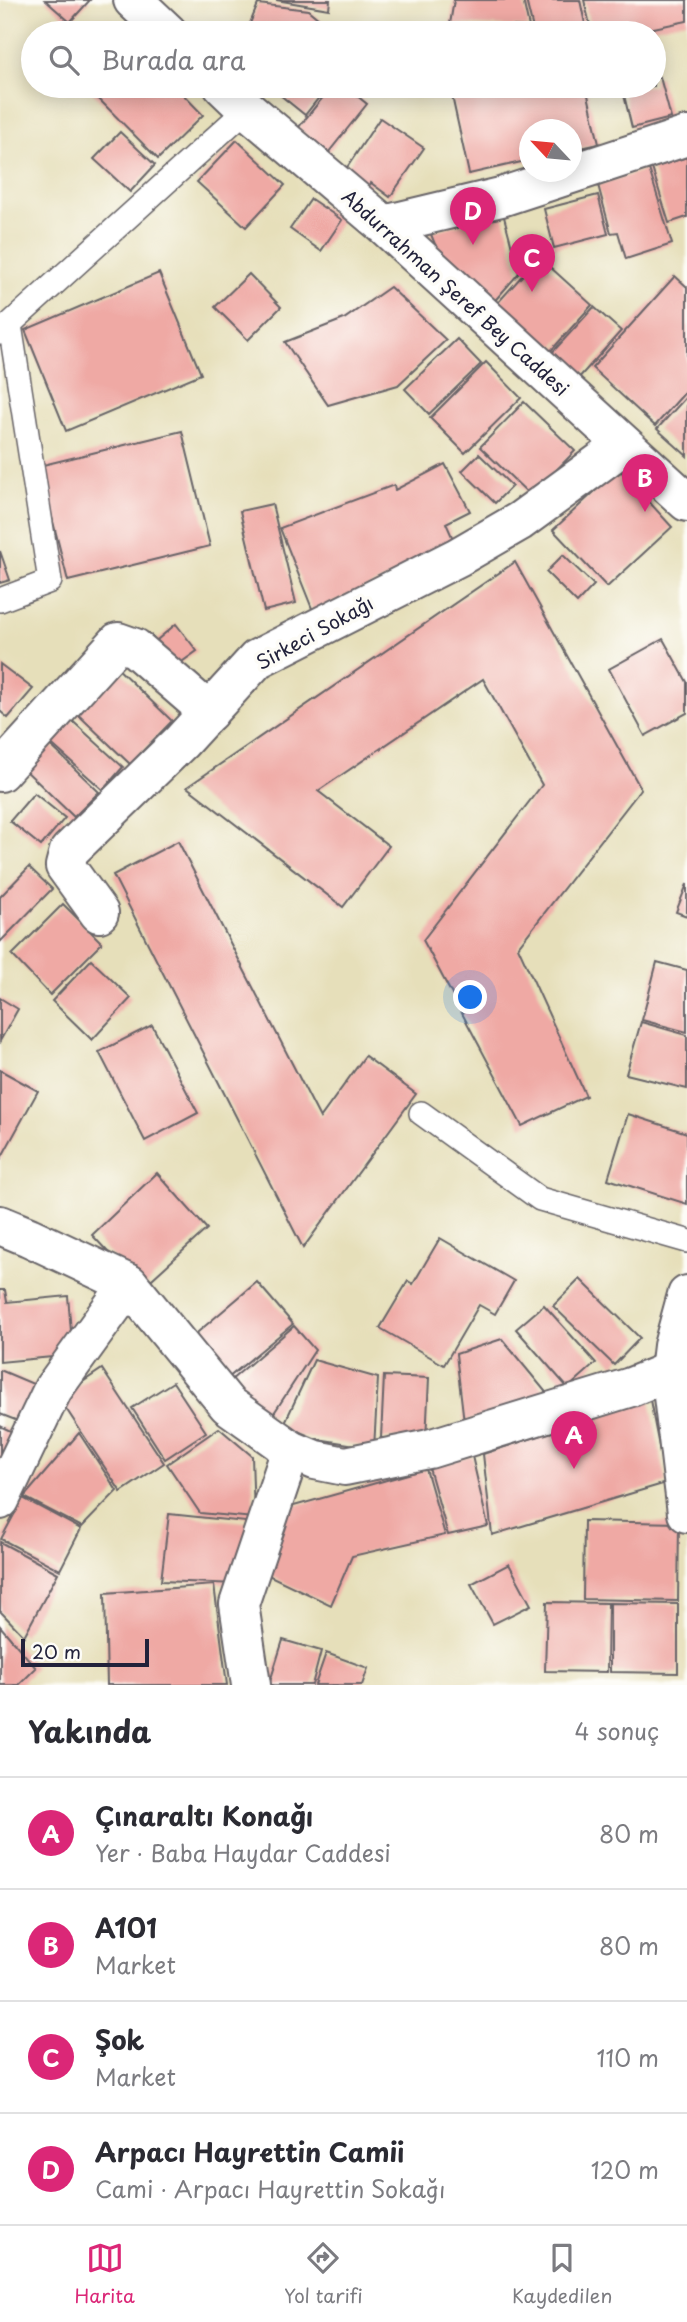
<!DOCTYPE html>
<html lang="tr">
<head>
<meta charset="utf-8">
<style>
	body { margin:0; font-family:"Playpen Sans",sans-serif; background:#f2f2f3; color:#2b2b33 }
	.compass { position:absolute; left:519px; top:119px; width:63px; height:63px; border-radius:50%; background:#fff; box-shadow:0 4px 18px #0003; rotate:296deg }
	.scale { position:absolute; left:21px; bottom:18px; width:128px; box-sizing:border-box; padding-left:7px; border:4px solid #22223b; border-top:0; font-size:19px; line-height:24px; white-space:nowrap; color:#22223b; -webkit-text-stroke:5px #fdfcf7; paint-order:stroke }
	.you { position:absolute; left:471px; top:998px; width:24px; height:24px; margin:-18px; border:5px solid #fff; border-radius:50%; background:#1a73e8; box-shadow:0 0 0 10px #1a73e833 }
	.badge { display:grid; place-items:center; width:46px; height:46px; border-radius:50%; background:#db2777; color:#fff; font-size:23px; font-weight:700 }
	.pin { position:absolute; translate:-50% -58px; filter:drop-shadow(0 2px 4px #0008) }
	.pin::after { content:''; position:absolute; top:37px; width:24px; height:21px; background:inherit; clip-path:polygon(0 0,100% 0,50% 100%) }
	.list { margin:0; padding:0; list-style:none }
	h2 { display:flex; justify-content:space-between; align-items:center; height:91px; margin:0; padding:0 28px; font-size:30px }
	h2 small { font-size:23px; font-weight:400; color:#7c7c81 }
	.list li { display:grid; grid-template-columns:46px 1fr auto; gap:21px; align-items:center; box-sizing:border-box; height:112px; padding:0 28px; border-top:2px solid #e1e1e2 }
	.list b { display:block; font-size:26px; white-space:nowrap }
	.list p { margin:0; font-size:23px; white-space:nowrap; color:#7c7c81 }
	.list em { font-size:23px; font-style:normal; color:#7c7c81 }
	.icon { flex:none; width:38px; height:38px; fill:none; stroke:currentColor; stroke-width:2; stroke-linecap:round; stroke-linejoin:round }
	.map { position:relative; flex:none; width:687px; height:1685px; overflow:hidden }
	.search { position:absolute; background:#fff; box-shadow:0 4px 18px #0003; left:21px; right:21px; top:21px; height:77px; display:flex; align-items:center; gap:18px; box-sizing:border-box; padding:0 24px; border-radius:38px; color:#7c7c81; font-size:26px }
	.sheet { height:539px; background:#fff }
	nav { display:flex; justify-content:space-around; align-items:center; box-sizing:border-box; height:98px; border-top:2px solid #e1e1e2; background:#fff; font-size:19px; color:#7c7c81 }
	nav a { display:grid; justify-items:center; gap:4px }
	nav .on { color:#db2777 }
	.map>svg:first-child { display:block }
	.building { fill:#efa9a4 }
	.lines { fill:none; stroke-linecap:round; stroke-linejoin:round }
	.lane-casing { stroke:#676467; stroke-width:26 }
	.street-casing { stroke:#676467; stroke-width:42 }
	.lane { stroke:#fff; stroke-width:23 }
	.street { stroke:#fff; stroke-width:38 }
	.labels { text-anchor:middle; dominant-baseline:central; stroke-width:7; stroke-linejoin:round; paint-order:stroke }
	.street-label { font-size:19px; fill:#22223b; stroke:#fdfcf7 }
</style>
</head>
<body>
<div class="map">
<svg width="687" height="1685" viewBox="0 0 687 1685">
	<rect width="100%" height="100%" fill="#fdfcf7"/>
	<filter id="ink" filterUnits="userSpaceOnUse"><feTurbulence type="fractalNoise" baseFrequency=".0143" numOctaves="2"/><feDisplacementMap in="SourceGraphic" scale="14" xChannelSelector="R" yChannelSelector="G"/><feConvolveMatrix kernelMatrix="1 2 1 2 8 2 1 2 1" color-interpolation-filters="sRGB"/></filter>
	<filter id="wash" filterUnits="userSpaceOnUse"><feTurbulence type="fractalNoise" baseFrequency=".00686" numOctaves="4" result="noise"/><feDisplacementMap in="SourceGraphic" scale="28" xChannelSelector="R" yChannelSelector="G"/><feGaussianBlur stdDeviation="1.57" result="paint"/><feColorMatrix in="noise" values="0 0 0 0 0 0 0 0 0 0 0 0 0 0 0 0 0 1.4 0 .05"/><feComposite in="paint" operator="in"/></filter>
	<g filter="url(#wash)">
		<rect width="100%" height="100%" fill="#e6dfba"/>
		<g id="blocks">
			<g class="building">
				<path d="M45,0H90L70,22Z"/>
				<path d="M276,0H330L329,9Z"/>
				<path d="M454,0H523L529,27L450,24Z"/>
				<path d="M526,0H580L587,33H534Z"/>
				<path d="M584,0H687V21L630,33H592Z"/>
				<path d="M258,4L308,10L336,33H246Z"/>
				<path d="M660,77L671,118L632,128L622,87L654,86V78Z"/>
				<path d="M86,86H175L203,115L158,159Z"/>
				<path d="M269,86H328L305,115Z"/>
				<path d="M332,86H345L367,104L328,153L298,128Z"/>
				<path d="M496,86H586L599,144L572,150V130H530V160L469,174L452,96Z"/>
				<path d="M380,118L424,148L390,197L371,183L365,192L342,175Z"/>
				<path d="M120,132L155,165L130,192L94,159Z"/>
				<path d="M237,140L285,185L246,227L197,182Z"/>
				<path d="M687,157V217L669,223L652,168Z"/>
				<path d="M649,169L672,244L626,259L618,232L611,233L598,185Z"/>
				<path d="M598,195L608,234L554,248L544,209Z"/>
				<path d="M311,199L342,220L321,251L290,229Z"/>
				<path d="M503,213L519,273L491,305L441,259L430,232Z"/>
				<path d="M539,257L592,305L547,355L494,307Z"/>
				<path d="M159,273L201,374L66,431L25,330Z"/>
				<path d="M249,274L281,307L248,340L215,307Z"/>
				<path d="M675,276L687,287V390L655,426L592,368Z"/>
				<path d="M390,287L446,340L398,385L328,405L285,342L344,319Z"/>
				<path d="M594,307L621,331L576,381L549,356Z"/>
				<path d="M457,339L481,364L429,414L405,389Z"/>
				<path d="M486,362L521,398L465,453L430,418Z"/>
				<path d="M687,396V456L657,429Z"/>
				<path d="M524,402L575,451L531,496L480,447Z"/>
				<path d="M182,431L210,546L68,581L39,466Z"/>
				<path d="M479,454L512,486L495,503L462,471Z"/>
				<path d="M445,464L470,511L446,523L457,548L313,611L280,528L394,485L395,490Z"/>
				<path d="M619,469L672,527L607,587L553,530Z"/>
				<path d="M272,504L296,603L264,611L240,511Z"/>
				<path d="M0,551L10,580L0,583Z"/>
				<path d="M563,555L594,585L577,603L546,572Z"/>
				<path d="M515,562L641,789L518,947L586,1096L522,1126L423,940L542,785L483,679L318,791L389,846L343,907L187,787Z"/>
				<path d="M176,624L197,651L176,666L157,640Z"/>
				<path d="M663,639L687,682V713L645,736L609,669Z"/>
				<path d="M110,661L172,721L130,764L68,705Z"/>
				<path d="M0,664L33,689L8,718L0,711Z"/>
				<path d="M67,716L123,767L103,790L46,739Z"/>
				<path d="M46,741L99,792L74,817L21,766Z"/>
				<path d="M34,793L65,818L41,846L10,821Z"/>
				<path d="M178,841L320,1118L365,1056L416,1094L303,1248L113,875Z"/>
				<path d="M29,867L52,889L0,942V897Z"/>
				<path d="M687,884V916L676,912Z"/>
				<path d="M63,904L102,943L50,995L12,955Z"/>
				<path d="M91,960L131,998L92,1040L52,1001Z"/>
				<path d="M657,962L687,970V1032L642,1020Z"/>
				<path d="M0,998L18,1009L0,1041Z"/>
				<path d="M641,1022L687,1035V1089L626,1074Z"/>
				<path d="M152,1025L198,1113L145,1141L99,1052Z"/>
				<path d="M0,1070L38,1091L0,1160Z"/>
				<path d="M628,1114L687,1133V1204L608,1179Z"/>
				<path d="M157,1173L207,1229L142,1288L92,1235Z"/>
				<path d="M440,1238L514,1281L495,1314L479,1305L444,1365L380,1328L408,1281L413,1284Z"/>
				<path d="M580,1279L640,1338L614,1365L553,1306Z"/>
				<path d="M257,1282L293,1324L228,1378L192,1337Z"/>
				<path d="M0,1290H5L7,1302L68,1296L73,1355L0,1362Z"/>
				<path d="M544,1305L596,1363L568,1388L516,1329Z"/>
				<path d="M294,1326L315,1350L272,1416L230,1381Z"/>
				<path d="M502,1339L549,1396L464,1422L456,1354Z"/>
				<path d="M314,1360L378,1378L374,1448L280,1433Z"/>
				<path d="M102,1369L164,1463L121,1492L59,1398Z"/>
				<path d="M0,1370L38,1386L23,1423L0,1414Z"/>
				<path d="M384,1376L429,1378L426,1440L381,1438Z"/>
				<path d="M173,1382L206,1432L165,1459L132,1408Z"/>
				<path d="M650,1400L666,1483L492,1535L483,1454Z"/>
				<path d="M0,1426L15,1433L0,1468Z"/>
				<path d="M219,1428L252,1456L254,1518L200,1513L167,1464Z"/>
				<path d="M79,1433L117,1491L82,1527L24,1497Z"/>
				<path d="M472,1456L488,1526L448,1535L429,1468Z"/>
				<path d="M426,1469L445,1535L352,1556L331,1605L266,1574L283,1509Z"/>
				<path d="M23,1498L81,1529L60,1570L1,1539Z"/>
				<path d="M169,1514L256,1523L238,1584L161,1581Z"/>
				<path d="M584,1521L679,1523L678,1601L583,1599Z"/>
				<path d="M0,1542L58,1573L24,1636L0,1611Z"/>
				<path d="M509,1564L531,1605L493,1624L471,1584Z"/>
				<path d="M214,1585L227,1685H107L105,1593Z"/>
				<path d="M547,1602L608,1603L607,1672L545,1671Z"/>
				<path d="M610,1603L678,1604V1673L610,1672Z"/>
				<path d="M0,1626L36,1668L19,1685H0Z"/>
				<path d="M283,1640L321,1651L312,1685H269Z"/>
				<path d="M326,1653L368,1668L362,1685H315Z"/>
			</g>
		</g>
	</g>
	<g filter="url(#ink)">
		<use href="#blocks" fill-opacity="0" stroke="#676467" stroke-width="2"/>
		<g class="lines">
			<g class="lane-casing">
				<g id="lane">
					<path d="M0,333L247,109"/>
					<path d="M0,600L50,581L10,325"/>
					<path d="M421,1113L540,1199L687,1241"/>
				</g>
			</g>
			<g class="street-casing">
				<g id="street">
					<path d="M133,0L168,33"/>
					<path d="M223,86L247,109L384,225L687,502"/>
					<path d="M384,225L501,197L687,136"/>
					<path d="M0,772L118,642L135,648L209,712"/>
					<path d="M99,913L65,866L69,851L181,742L257,659L458,557L520,521L624,445"/>
					<path d="M0,1225L29,1237L129,1284L228,1405L291,1450L315,1460L345,1466L429,1449L631,1387L670,1371"/>
					<path d="M687,1295L673,1346L670,1371L687,1513"/>
					<path d="M0,1500L53,1389L129,1284"/>
					<path d="M251,1685L239,1604L291,1450"/>
				</g>
			</g>
			<use href="#lane" class="lane"/>
			<use href="#street" class="street"/>
		</g>
	</g>
	<g class="labels">
		<g class="street-label">
			<text transform="translate(456 292) rotate(42)">Abdurrahman Şeref Bey Caddesi</text>
			<text transform="translate(314 632) rotate(-29)">Sirkeci Sokağı</text>
		</g>
	</g>
</svg>
<svg class="compass" viewBox="-18 -18 36 36"><path d="M0-13l5 13h-10z" fill="#e53935"/><path d="M0 13l5-13h-10z" fill="#7c7c81"/></svg>
<div class="scale">20 m</div>
<div class="you"></div>
<div class="pin badge" style="left:574px;top:1469px">A</div>
<div class="pin badge" style="left:645px;top:512px">B</div>
<div class="pin badge" style="left:532px;top:292px">C</div>
<div class="pin badge" style="left:473px;top:245px">D</div>
<div class="search"><svg class="icon" aria-label="search" viewBox="0 0 24 24"><circle cx="10" cy="10" r="6"/><path d="M15 15l6 6"/></svg>Burada ara</div>
</div>
<section class="sheet">
<h2>Yakında<small>4 sonuç</small></h2>
<ul class="list">
<li><span class="badge">A</span><div><b>Çınaraltı Konağı</b><p>Yer · Baba Haydar Caddesi</p></div><em>80 m</em></li>
<li><span class="badge">B</span><div><b>A101</b><p>Market</p></div><em>80 m</em></li>
<li><span class="badge">C</span><div><b>Şok</b><p>Market</p></div><em>110 m</em></li>
<li><span class="badge">D</span><div><b>Arpacı Hayrettin Camii</b><p>Cami · Arpacı Hayrettin Sokağı</p></div><em>120 m</em></li>
</ul>
</section>
<nav>
<a class="on"><svg class="icon" aria-label="map" viewBox="0 0 24 24"><path d="M3 6l6-2 6 2 6-2v14l-6 2-6-2-6 2zM9 4v14M15 6v14"/></svg>Harita</a>
<a><svg class="icon" aria-label="directions" viewBox="0 0 24 24"><path d="M12 3l9 9-9 9-9-9zM9 14v-3h6M13 9l2 2-2 2"/></svg>Yol tarifi</a>
<a><svg class="icon" aria-label="saved" viewBox="0 0 24 24"><path d="M7 4h10v16l-5-4-5 4z"/></svg>Kaydedilen</a>
</nav>
</body>
</html>
